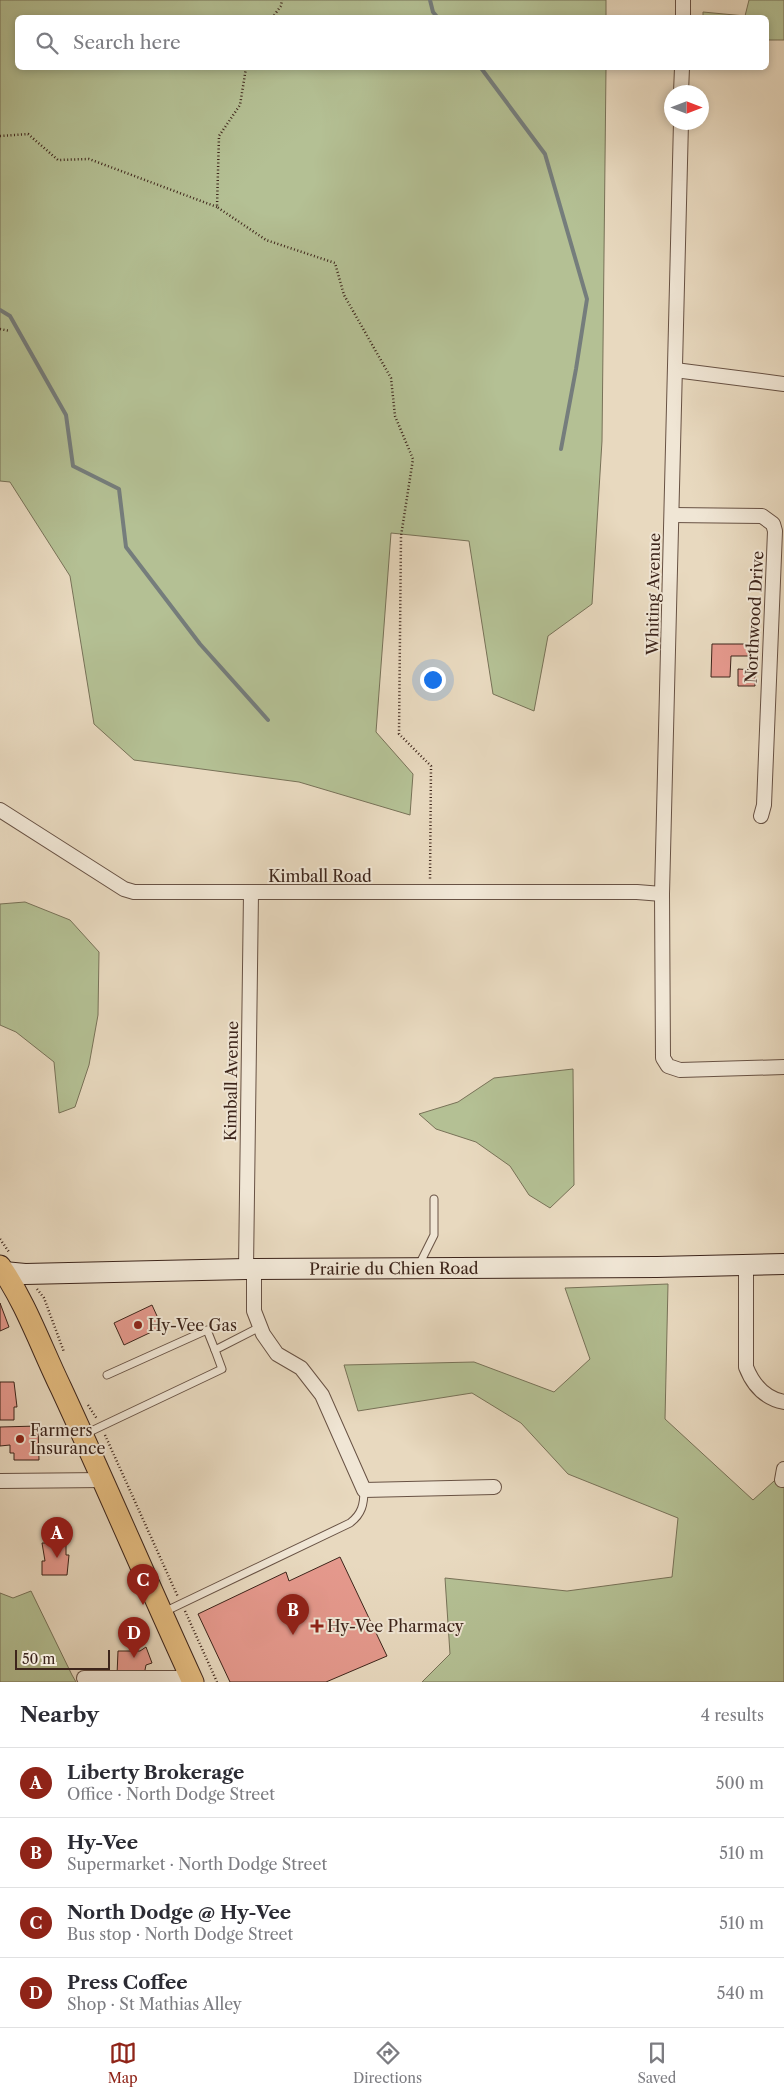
<!DOCTYPE html>
<html lang="en">
<head>
<meta charset="utf-8">
<style>
	body { margin:0; font-family:"Libre Caslon Text",serif; background:#f2f2f3; color:#2b2b33 }
	.compass { position:absolute; left:664px; top:85px; width:45px; height:45px; border-radius:50%; background:#fff; box-shadow:0 2px 8px #0003; rotate:90deg }
	.scale { position:absolute; left:15px; bottom:12px; width:95px; box-sizing:border-box; padding-left:5px; border:2px solid #3d251b; border-top:0; font-size:14px; line-height:18px; white-space:nowrap; color:#3d251b; -webkit-text-stroke:4px #f0e6d5; paint-order:stroke }
	.you { position:absolute; left:432px; top:679px; width:18px; height:18px; margin:-12px; border:4px solid #fff; border-radius:50%; background:#1a73e8; box-shadow:0 0 0 8px #1a73e833 }
	.badge { display:grid; place-items:center; width:32px; height:32px; border-radius:50%; background:#8f2418; color:#fff; font-size:16px; font-weight:700 }
	.pin { position:absolute; translate:-50% -41px; filter:drop-shadow(0 1px 2px #0008) }
	.pin::after { content:''; position:absolute; top:26px; width:18px; height:15px; background:inherit; clip-path:polygon(0 0,100% 0,50% 100%) }
	.list { margin:0; padding:0; list-style:none }
	h2 { display:flex; justify-content:space-between; align-items:center; height:65px; margin:0; padding:0 20px; font-size:21px }
	h2 small { font-size:16px; font-weight:400; color:#7c7c81 }
	.list li { display:grid; grid-template-columns:32px 1fr auto; gap:15px; align-items:center; box-sizing:border-box; height:70px; padding:0 20px; border-top:1px solid #e1e1e2 }
	.list b { display:block; font-size:19px; white-space:nowrap }
	.list p { margin:0; font-size:16px; white-space:nowrap; color:#7c7c81 }
	.list em { font-size:16px; font-style:normal; color:#7c7c81 }
	.icon { flex:none; width:28px; height:28px; fill:none; stroke:currentColor; stroke-width:2; stroke-linecap:round; stroke-linejoin:round }
	.map { position:relative; flex:none; width:784px; height:1682px; overflow:hidden }
	.search { position:absolute; background:#fff; box-shadow:0 2px 8px #0003; left:15px; right:15px; top:15px; height:55px; display:flex; align-items:center; gap:12px; box-sizing:border-box; padding:0 18px; border-radius:8px; color:#7c7c81; font-size:19px }
	.sheet { height:345px; background:#fff }
	nav { display:flex; justify-content:space-around; align-items:center; box-sizing:border-box; height:70px; border-top:1px solid #e1e1e2; background:#fff; font-size:14px; color:#7c7c81 }
	nav a { display:grid; justify-items:center; gap:2px }
	nav .on { color:#8f2418 }
	.map>svg:first-child { display:block }
	.green { fill:#b4c094; stroke:#787258 }
	.lines { fill:none; stroke-linecap:round; stroke-linejoin:round }
	.stream { stroke:#757d7c; stroke-width:4 }
	.building { fill:#e5998d; stroke:#3d251b }
	.lane-casing { stroke:#685244; stroke-width:9 }
	.street-casing { stroke:#685244; stroke-width:16 }
	.secondary-casing { stroke:#3d251b; stroke-width:22 }
	.primary-casing { stroke:#3d251b; stroke-width:23 }
	.path { stroke:#3d251b; stroke-width:2.5; stroke-dasharray:1 2.5; stroke-linecap:butt }
	.lane { stroke:#f0e6d5; stroke-width:7 }
	.street { stroke:#f0e6d5; stroke-width:14 }
	.secondary { stroke:#f0e6d5; stroke-width:20 }
	.primary { stroke:#e4bc80; stroke-width:21 }
	.poi-dot { fill:#8f2418; stroke:#f0e6d5; stroke-width:2 }
	.labels { text-anchor:middle; dominant-baseline:central; stroke-width:4; stroke-linejoin:round; paint-order:stroke }
	.street-label { font-size:16px; fill:#3d251b; stroke:#f0e6d5 }
	.poi-label { font-size:16px; fill:#3d251b; stroke:#f0e6d5; text-anchor:start }
</style>
</head>
<body>
<div class="map">
<svg width="784" height="1682" viewBox="0 0 784 1682">
	<rect width="100%" height="100%" fill="#e8d9bf"/>
	<filter id="stains"><feTurbulence type="fractalNoise" baseFrequency=".004" numOctaves="4"/><feColorMatrix values="0 0 0 0 .2 0 0 0 0 .09 0 0 0 0 .02 0 0 0 .5 -.17"/></filter>
	<radialGradient id="worn" r=".72"><stop offset=".6" stop-color="#630" stop-opacity="0"/><stop offset="1" stop-color="#630" stop-opacity=".3"/></radialGradient>
	<g class="green">
		<path d="M0,0H606V18H18V68H606L602,441L592,604L548,636L534,711L493,694L469,541L391,533L376,732L413,774L410,815L299,782L134,760L94,724L70,576L10,482L0,481Z"/>
		<path d="M749,0H784V40H767L766,18L703,17V12L745,16Z"/>
		<path d="M25,902L70,920L99,952L98,1015L89,1065L75,1107L59,1113L54,1062L16,1032L0,1025V904Z"/>
		<path d="M573,1069L574,1185L550,1208L529,1195L510,1166L476,1142L436,1129L419,1114L458,1102L494,1078Z"/>
		<path d="M668,1284L665,1419L753,1500L784,1472V1682H422L450,1654L445,1578L567,1591L672,1577L678,1518L568,1474L521,1423L472,1393L358,1411L344,1365L474,1362L554,1392L590,1359L565,1288Z"/>
		<path d="M31,1591L72,1675L76,1682H0V1593L13,1598Z"/>
	</g>
	<g class="lines">
		<g class="stream">
			<path d="M430,0L433,12L438,18"/>
			<path d="M481,68L545,154L587,299L576,369L561,449"/>
			<path d="M0,310L10,316L66,415L73,466L119,489L126,547L200,644L268,720"/>
		</g>
	</g>
	<g class="building">
		<path d="M712,644H750L749,656H731L730,677H711Z"/>
		<path d="M738,669L755,670V686H738Z"/>
		<path d="M0,1303L9,1327L0,1331Z"/>
		<path d="M152,1305L162,1327L124,1345L114,1323Z"/>
		<path d="M0,1382H14L17,1407H14V1420H0Z"/>
		<path d="M38,1426L39,1460H14V1453H10V1445L0,1446V1427Z"/>
		<path d="M42,1543H66V1555H69L67,1575H42V1561H45Z"/>
		<path d="M340,1557L387,1656L326,1682H230L198,1614L286,1572L289,1581Z"/>
		<path d="M146,1647L152,1663L146,1665L145,1670L140,1675H117L118,1651H140Z"/>
	</g>
	<g class="lines">
		<g class="lane-casing">
			<g id="lane">
				<path d="M419,1265L434,1235V1199"/>
				<path d="M107,1375L207,1330L215,1350"/>
				<path d="M85,1434L222,1369L215,1350L260,1327"/>
				<path d="M164,1612L350,1523C362,1514 364,1504 364,1490"/>
			</g>
		</g>
		<g class="street-casing">
			<g id="street">
				<path d="M683,18V0"/>
				<path d="M681,92L682,68"/>
				<path d="M681,122L662,894L663,1058L668,1066L680,1070L784,1067"/>
				<path d="M675,370L784,384"/>
				<path d="M672,515L762,516L773,524L775,531L764,805L761,816"/>
				<path d="M0,810L124,889L134,892H637L662,894"/>
				<path d="M746,1265V1367C753,1385 764,1398 784,1402"/>
				<path d="M246,1269L251,893"/>
				<path d="M254,1269V1311L263,1334L277,1354L301,1368L322,1395L364,1490L494,1487"/>
				<path d="M782,1480L784,1469"/>
				<path d="M0,1481L104,1480"/>
				<path d="M84,1678H191"/>
			</g>
		</g>
		<g class="secondary-casing">
			<g id="secondary">
				<path id="s1" d="M4,1272L25,1274L246,1269L657,1267L784,1264"/>
			</g>
		</g>
		<g class="primary-casing">
			<path id="primary" d="M0,1266C26,1303 41,1347 61,1388C106,1485 148,1584 193,1682"/>
		</g>
		<g class="path">
			<path d="M272,18L281,6L282,0"/>
			<path d="M246,68L240,105L219,136L217,207L266,240L335,263L344,295L391,378L395,416L413,459L401,536L399,734L431,766L430,881"/>
			<path d="M0,136L28,134L58,160L89,159L217,207"/>
			<path d="M0,329L10,331"/>
			<path d="M0,1239L9,1252"/>
			<path d="M37,1289L44,1298L64,1352"/>
			<path d="M88,1405L97,1419"/>
			<path d="M105,1435L178,1597"/>
			<path d="M185,1611L217,1682"/>
		</g>
		<use href="#lane" class="lane"/>
		<use href="#street" class="street"/>
		<use href="#secondary" class="secondary"/>
		<use href="#primary" class="primary"/>
	</g>
	<g class="poi-dot">
		<circle cx="138" cy="1325" r="5"/>
		<circle cx="20" cy="1439" r="5"/>
		<path d="M314.5 1618.5h5v5h5v5h-5v5h-5v-5h-5v-5h5z"/>
	</g>
	<g class="labels">
		<g class="street-label">
			<text transform="translate(653 594) rotate(-89)">Whiting Avenue</text>
			<text transform="translate(754 617) rotate(-87)">Northwood Drive</text>
			<text x="320" y="876">Kimball Road</text>
			<text transform="translate(231 1081) rotate(-89)">Kimball Avenue</text>
			<text stroke="none"><textPath href="#s1" startOffset="390">Prairie du Chien Road</textPath></text>
		</g>
		<g class="poi-label">
			<text x="148" y="1325">Hy-Vee Gas</text>
			<text x="30" y="1430">Farmers<tspan x="30" dy="18">Insurance</tspan></text>
			<text x="327" y="1626">Hy-Vee Pharmacy</text>
		</g>
	</g>
	<rect width="100%" height="100%" filter="url(#stains)"/>
	<rect width="100%" height="100%" fill="url(#worn)"/>
</svg>
<svg class="compass" viewBox="-18 -18 36 36"><path d="M0-13l5 13h-10z" fill="#e53935"/><path d="M0 13l5-13h-10z" fill="#7c7c81"/></svg>
<div class="scale">50 m</div>
<div class="you"></div>
<div class="pin badge" style="left:57px;top:1558px">A</div>
<div class="pin badge" style="left:293px;top:1635px">B</div>
<div class="pin badge" style="left:143px;top:1605px">C</div>
<div class="pin badge" style="left:134px;top:1658px">D</div>
<div class="search"><svg class="icon" aria-label="search" viewBox="0 0 24 24"><circle cx="10" cy="10" r="6"/><path d="M15 15l6 6"/></svg>Search here</div>
</div>
<section class="sheet">
<h2>Nearby<small>4 results</small></h2>
<ul class="list">
<li><span class="badge">A</span><div><b>Liberty Brokerage</b><p>Office · North Dodge Street</p></div><em>500 m</em></li>
<li><span class="badge">B</span><div><b>Hy-Vee</b><p>Supermarket · North Dodge Street</p></div><em>510 m</em></li>
<li><span class="badge">C</span><div><b>North Dodge @ Hy-Vee</b><p>Bus stop · North Dodge Street</p></div><em>510 m</em></li>
<li><span class="badge">D</span><div><b>Press Coffee</b><p>Shop · St Mathias Alley</p></div><em>540 m</em></li>
</ul>
</section>
<nav>
<a class="on"><svg class="icon" aria-label="map" viewBox="0 0 24 24"><path d="M3 6l6-2 6 2 6-2v14l-6 2-6-2-6 2zM9 4v14M15 6v14"/></svg>Map</a>
<a><svg class="icon" aria-label="directions" viewBox="0 0 24 24"><path d="M12 3l9 9-9 9-9-9zM9 14v-3h6M13 9l2 2-2 2"/></svg>Directions</a>
<a><svg class="icon" aria-label="saved" viewBox="0 0 24 24"><path d="M7 4h10v16l-5-4-5 4z"/></svg>Saved</a>
</nav>
</body>
</html>
